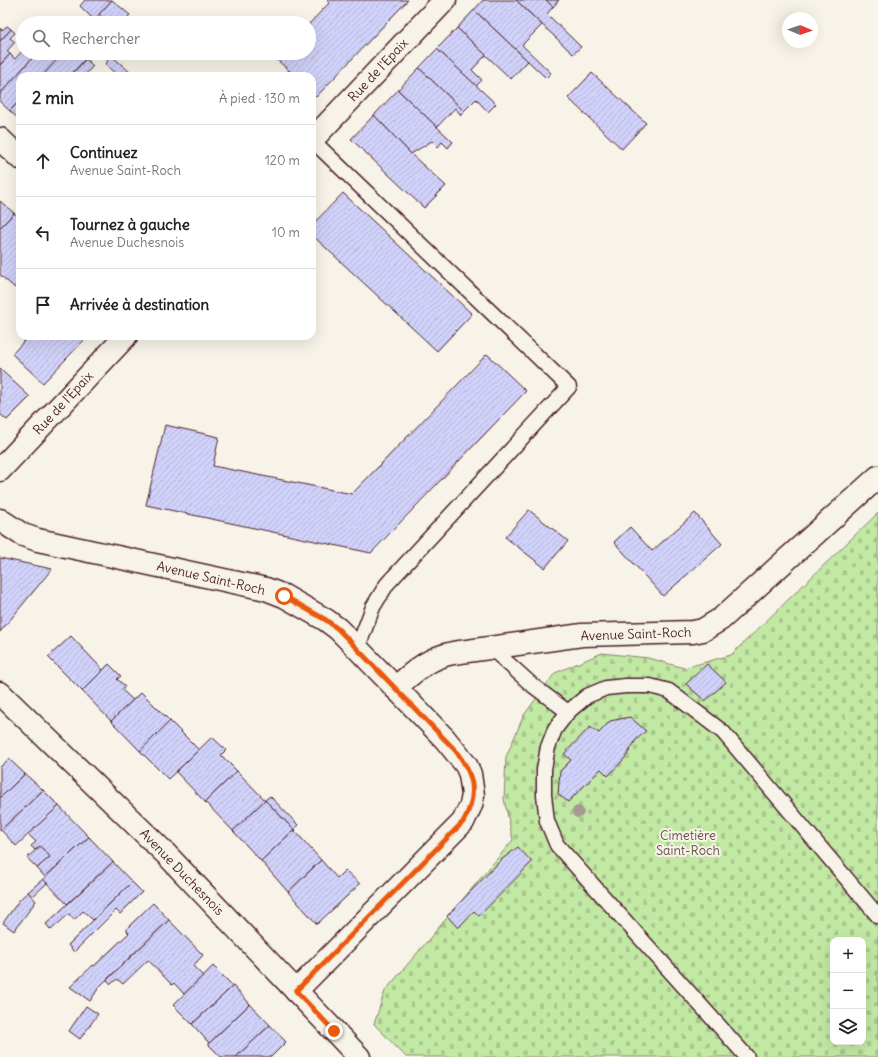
<!DOCTYPE html>
<html lang="fr">
<head>
<meta charset="utf-8">
<style>
	body { margin:0; font-family:Delius,sans-serif; background:#f6f6f6; color:#222 }
	.controls { position:absolute; right:12px; bottom:12px; display:grid; overflow:hidden; border-radius:8px; box-shadow:0 4px 16px #0002 }
	.controls button { width:36px; height:36px; display:grid; place-items:center; padding:0; border:0; border-bottom:1px solid #e0e0e0; background:#fff; color:#222; font:20px sans-serif }
	.compass { position:absolute; left:782px; top:12px; width:36px; height:36px; border-radius:50%; background:#fff; box-shadow:0 4px 16px #0002; rotate:92deg }
	.stop { position:absolute; width:12px; height:12px; margin:-9px; border:3px solid #ea580c; border-radius:50%; background:#fff }
	.stop.end { background:#ea580c; border-color:#fff; box-shadow:0 1px 4px #0008 }
	.list { margin:0; padding:0; list-style:none }
	h2 { display:flex; justify-content:space-between; align-items:center; height:52px; margin:0; padding:0 16px; font-size:17px }
	h2 small { font-size:13px; font-weight:400; color:#767676 }
	.list li { display:grid; grid-template-columns:26px 1fr auto; gap:12px; align-items:center; box-sizing:border-box; height:72px; padding:0 16px; border-top:1px solid #e0e0e0 }
	.list b { display:block; font-size:15px; white-space:nowrap }
	.list p { margin:0; font-size:13px; white-space:nowrap; color:#767676 }
	.list em { font-size:13px; font-style:normal; color:#767676 }
	.icon { flex:none; width:22px; height:22px; fill:none; stroke:currentColor; stroke-width:2; stroke-linecap:round; stroke-linejoin:round }
	.map { position:relative; flex:none; width:878px; height:1057px; overflow:hidden }
	.search { position:absolute; background:#fff; box-shadow:0 4px 16px #0002; left:16px; top:16px; width:300px; height:44px; display:flex; align-items:center; gap:10px; box-sizing:border-box; padding:0 14px; border-radius:22px; color:#767676; font-size:15px }
	.panel { position:absolute; background:#fff; box-shadow:0 4px 16px #0002; left:16px; top:72px; width:300px; height:268px; border-radius:12px }
	.map>svg:first-child { display:block }
	.cemetery { fill:url(#cemetery-stones); stroke:#868468; fill-rule:evenodd }
	.building { fill:url(#building-hatch); stroke:#4a1f2b }
	.lines { fill:none; stroke-linecap:round; stroke-linejoin:round }
	.service-casing { stroke:#4a1f2b; stroke-width:17 }
	.minor-casing { stroke:#4a1f2b; stroke-width:25 }
	.service { stroke:#f7f3e8; stroke-width:14 }
	.minor { stroke:#f7f3e8; stroke-width:22 }
	.tree { fill:#a89a91 }
	.route { stroke:#ea580c; stroke-width:5 }
	.labels { text-anchor:middle; dominant-baseline:central; stroke-width:4; stroke-linejoin:round; paint-order:stroke }
	.street-label { font-size:13px; fill:#4a1f2b; stroke:#f7f3e8 }
	.park-label { font-size:13px; fill:#685249; stroke:#f7f3e8 }
</style>
</head>
<body>
<div class="map">
<svg width="878" height="1057" viewBox="0 0 878 1057">
	<defs>
		<pattern id="cemetery-stones" width="16" height="16" patternUnits="userSpaceOnUse"><rect width="16" height="16" fill="#c2e9a4"/><path d="M2 7V4a2 2 0 0 1 4 0v3zM10 15v-3a2 2 0 0 1 4 0v3z" fill="#a8c78d"/></pattern>
		<pattern id="building-hatch" width="6" height="6" patternUnits="userSpaceOnUse"><rect width="6" height="6" fill="#d1d2fa"/><path d="M-1 1l2-2M0 6l6-6M5 7l2-2" fill="none" stroke="#b5b4d6"/></pattern>
	</defs>
	<rect width="100%" height="100%" fill="#f7f3e8"/>
	<filter id="ink" filterUnits="userSpaceOnUse"><feTurbulence type="fractalNoise" baseFrequency=".025" numOctaves="2"/><feDisplacementMap in="SourceGraphic" scale="8" xChannelSelector="R" yChannelSelector="G"/><feConvolveMatrix kernelMatrix="1 2 1 2 8 2 1 2 1" color-interpolation-filters="sRGB"/></filter>
	<g filter="url(#ink)">
		<path class="cemetery" d="M878,513V1057H406L374,1024L385,991L513,840L504,799L506,757L524,715L555,673L602,653L648,658L684,668L731,655ZM833,940H863V1042H833Z"/>
		<g class="building">
			<path d="M85,0H112L94,20L80,6Z"/>
			<path d="M112,0L130,15L122,23H108L99,14Z"/>
			<path d="M327,0H408L316,97L312,93V76H295L276,59L281,53H309V24L329,3Z"/>
			<path d="M483,0H516L542,25L522,45L551,73L546,78L474,10Z"/>
			<path d="M516,0H546L553,7L547,14L581,47L573,54Z"/>
			<path d="M546,0H559L553,7Z"/>
			<path d="M474,10L528,61L511,79L457,28Z"/>
			<path d="M7,26L11,29L0,41V28L2,30Z"/>
			<path d="M457,28L486,55L472,70L482,80L476,86L437,49Z"/>
			<path d="M11,29L15,33L10,38L15,42L7,51L10,54L0,65V41Z"/>
			<path d="M437,49L496,104L488,112L476,99L464,111L419,68Z"/>
			<path d="M23,50V53H27L29,55L30,53H37L0,94V65L10,54L15,59Z"/>
			<path d="M37,53H51L54,55L56,53H60L62,55L42,76H20V100L10,111L0,102V94Z"/>
			<path d="M63,53H83L87,57L70,76H42Z"/>
			<path d="M110,54L134,76H118L106,65Z"/>
			<path d="M86,59L93,66L84,76H70Z"/>
			<path d="M419,68L464,111L461,115L455,108L437,127L398,90Z"/>
			<path d="M289,71L295,76H284Z"/>
			<path d="M592,73L646,123L622,149L568,98Z"/>
			<path d="M398,90L453,142L448,148L442,142L438,147L432,141L411,154L374,115Z"/>
			<path d="M20,100V120L10,111Z"/>
			<path d="M374,115L411,154L446,186L424,208L351,139Z"/>
			<path d="M343,193L472,314L437,351L312,235V225Z"/>
			<path d="M0,201L14,213L0,228Z"/>
			<path d="M14,213L20,219V276L15,288L0,275V228Z"/>
			<path d="M29,336H88L43,383L12,354Z"/>
			<path d="M487,354L526,391L371,553L146,505L165,425L219,437L213,466L352,494Z"/>
			<path d="M0,369L30,397L7,420L0,414Z"/>
			<path d="M529,510L568,541L545,568L505,537Z"/>
			<path d="M695,513L722,544L663,596L614,542L630,527L652,551Z"/>
			<path d="M0,558L52,569L0,632Z"/>
			<path d="M71,636L103,670L82,691L48,657Z"/>
			<path d="M109,664L121,676L117,679L125,686L122,690L133,700L111,721L82,691Z"/>
			<path d="M707,664L726,682L705,701L686,684Z"/>
			<path d="M141,692L170,721L140,751L111,721Z"/>
			<path d="M630,717L646,731L636,740L625,758L608,776L601,769L568,802L558,794L560,771L571,760L564,754L590,727L599,733L610,721Z"/>
			<path d="M170,721L199,750L168,779L140,751Z"/>
			<path d="M212,737L226,750L221,755L237,771L205,802L176,772Z"/>
			<path d="M9,759L25,774L0,798V767Z"/>
			<path d="M237,771L265,800L233,831L205,802Z"/>
			<path d="M25,774L43,790L0,831V798Z"/>
			<path d="M43,790L59,806L16,846L1,830Z"/>
			<path d="M270,796L298,825L294,830L265,800Z"/>
			<path d="M265,800L294,830L261,861L233,831Z"/>
			<path d="M59,806L89,837L45,877L37,868L50,857L40,846L35,850L31,846L36,842L28,834Z"/>
			<path d="M294,830L321,860L288,892L261,861Z"/>
			<path d="M89,837L113,862L67,904L43,879Z"/>
			<path d="M40,846L50,857L37,868L27,858Z"/>
			<path d="M518,847L532,862L479,916L474,911L458,928L447,916L501,860Z"/>
			<path d="M321,860L337,878L345,870L360,884L317,924L288,892Z"/>
			<path d="M113,862L132,882L93,920L83,911L74,920L69,914L51,930L46,924Z"/>
			<path d="M43,879L47,883L32,897L28,892Z"/>
			<path d="M132,882L142,892L120,914L116,910L74,952L68,945Z"/>
			<path d="M28,892L36,901L14,931L3,923L20,899Z"/>
			<path d="M153,903L169,920L100,986L90,1001L70,987L93,965L94,966L129,933L127,931V928Z"/>
			<path d="M169,920L203,955L193,966L203,976L184,994L174,983L172,985L148,960L123,984L117,979L111,984L107,980Z"/>
			<path d="M213,966L233,986L192,1024L173,1005Z"/>
			<path d="M233,986L250,1004L209,1043L192,1024Z"/>
			<path d="M250,1004L270,1025L236,1057H221L208,1044Z"/>
			<path d="M86,1006L98,1014L80,1039L69,1031Z"/>
			<path d="M270,1025L286,1042L271,1057H236Z"/>
		</g>
		<g class="lines">
			<g class="service-casing">
				<g id="service">
					<path d="M312,140L569,387L387,584L373,607L361,639L355,646"/>
					<path d="M490,647L532,685L568,712"/>
					<path d="M747,1057L557,845L547,821L544,795V769L548,747L555,729L568,712L587,696L606,688L626,686H650L669,691L723,732L878,916"/>
				</g>
			</g>
			<g class="minor-casing">
				<g id="minor">
					<path d="M0,139L20,158"/>
					<path d="M312,140L445,0"/>
					<path d="M0,470L126,336"/>
					<path d="M0,520L23,535L38,540L266,589L284,596L326,620L338,629L355,646L445,739L466,765L470,774L473,795L471,805L463,822L296,991"/>
					<path d="M395,688C414,672 428,658 453,653L582,635L693,632L703,630L721,619L878,477"/>
					<path d="M0,693L165,853L359,1057"/>
				</g>
			</g>
			<use href="#service" class="service"/>
			<use href="#minor" class="minor"/>
		</g>
		<circle class="tree" cx="578" cy="812" r="6"/>
	</g>
	<g class="lines" filter="url(#ink)">
		<path class="route" d="M284,596L326,620L338,629L454,749C474,773 479,794 463,822L296,991L334,1031"/>
	</g>
	<g class="labels">
		<g class="street-label">
			<text transform="translate(378 70) rotate(-47)">Rue de l'Epaix</text>
			<text transform="translate(63 403) rotate(-47)">Rue de l'Epaix</text>
			<text transform="translate(211 578) rotate(13)">Avenue Saint-Roch</text>
			<text transform="translate(636 634) rotate(-2)">Avenue Saint-Roch</text>
			<text transform="translate(182 872) rotate(46)">Avenue Duchesnois</text>
		</g>
		<g class="park-label">
			<text x="688" y="835">Cimetière<tspan x="688" dy="15">Saint-Roch</tspan></text>
		</g>
	</g>
</svg>
<div class="controls">
<button>+</button>
<button>−</button>
<button><svg class="icon" aria-label="layers" viewBox="0 0 24 24"><path d="M12 4l9 5-9 5-9-5zM3 14l9 5 9-5"/></svg></button>
</div>
<svg class="compass" viewBox="-18 -18 36 36"><path d="M0-13l5 13h-10z" fill="#e53935"/><path d="M0 13l5-13h-10z" fill="#767676"/></svg>
<div class="stop" style="left:284px;top:596px"></div>
<div class="stop end" style="left:334px;top:1031px"></div>
<div class="search"><svg class="icon" aria-label="search" viewBox="0 0 24 24"><circle cx="10" cy="10" r="6"/><path d="M15 15l6 6"/></svg>Rechercher</div>
<section class="panel">
<h2>2 min<small>À pied · 130 m</small></h2>
<ul class="list">
<li><svg class="icon" aria-label="ahead" viewBox="0 0 24 24"><path d="M12 20V5M6 11l6-6 6 6"/></svg><div><b>Continuez</b><p>Avenue Saint-Roch</p></div><em>120 m</em></li>
<li><svg class="icon" aria-label="left" viewBox="0 0 24 24"><path d="M17 20v-9H6M10 6l-5 5 5 5"/></svg><div><b>Tournez à gauche</b><p>Avenue Duchesnois</p></div><em>10 m</em></li>
<li><svg class="icon" aria-label="arrive" viewBox="0 0 24 24"><path d="M6 21V4h12l-3 4 3 4H6"/></svg><div><b>Arrivée à destination</b></div></li>
</ul>
</section>
</div>
</body>
</html>
